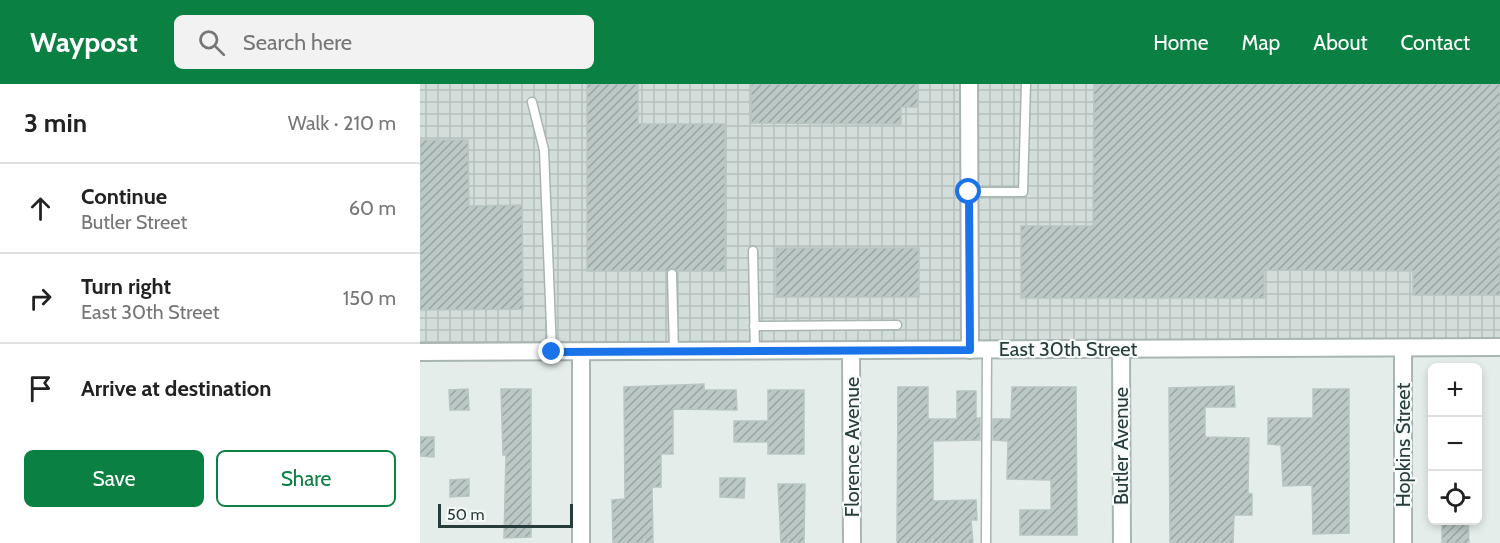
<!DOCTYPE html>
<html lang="en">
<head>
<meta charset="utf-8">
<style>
	body { margin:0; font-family:Cabin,sans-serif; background:#f2f2f2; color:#222 }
	.controls { position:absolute; right:18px; bottom:18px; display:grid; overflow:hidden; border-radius:9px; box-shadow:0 3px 9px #0003 }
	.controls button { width:54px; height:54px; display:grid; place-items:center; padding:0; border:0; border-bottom:2px solid #e0e0e0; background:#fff; color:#222; font:30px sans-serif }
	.scale { position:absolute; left:18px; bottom:15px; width:135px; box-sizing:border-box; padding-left:6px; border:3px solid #263d3c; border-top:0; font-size:16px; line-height:21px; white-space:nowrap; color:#263d3c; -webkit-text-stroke:4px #f6faf8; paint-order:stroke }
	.stop { position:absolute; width:18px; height:18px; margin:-14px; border:4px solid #1a73e8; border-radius:50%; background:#fff }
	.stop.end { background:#1a73e8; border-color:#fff; box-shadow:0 2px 6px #0008 }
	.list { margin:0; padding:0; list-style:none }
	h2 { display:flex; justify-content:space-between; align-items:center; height:78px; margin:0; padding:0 24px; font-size:26px }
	h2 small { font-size:20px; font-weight:400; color:#767676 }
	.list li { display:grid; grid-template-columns:39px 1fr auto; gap:18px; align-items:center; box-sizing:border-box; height:90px; padding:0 24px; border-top:2px solid #e0e0e0 }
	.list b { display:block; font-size:22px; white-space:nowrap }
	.list p { margin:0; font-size:20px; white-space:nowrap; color:#767676 }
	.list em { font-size:20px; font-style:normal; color:#767676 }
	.actions { display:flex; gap:12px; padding:18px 24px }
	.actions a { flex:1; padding:14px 0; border:2px solid #0b8043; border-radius:9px; text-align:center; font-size:21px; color:#0b8043 }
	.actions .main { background:#0b8043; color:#fff }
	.icon { flex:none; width:33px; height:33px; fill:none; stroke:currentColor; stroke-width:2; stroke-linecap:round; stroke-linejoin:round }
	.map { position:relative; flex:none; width:1080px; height:459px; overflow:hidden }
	header { display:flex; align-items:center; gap:36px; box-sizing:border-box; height:84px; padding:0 30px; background:#0b8043; color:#fff }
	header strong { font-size:28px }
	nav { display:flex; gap:33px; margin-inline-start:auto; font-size:21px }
	.search { width:420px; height:54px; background:#f2f2f2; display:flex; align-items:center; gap:15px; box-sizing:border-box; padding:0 21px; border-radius:9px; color:#767676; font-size:22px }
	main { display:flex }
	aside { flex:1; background:#fff }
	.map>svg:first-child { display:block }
	.industrial { fill:url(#industrial-grid) }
	.building { fill:url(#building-hatch); stroke:#b8c6c3; stroke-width:1.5 }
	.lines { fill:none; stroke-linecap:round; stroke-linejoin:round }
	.lane-casing { stroke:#a8b5b3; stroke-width:11 }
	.street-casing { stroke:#a8b5b3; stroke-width:20 }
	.lane { stroke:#fff; stroke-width:8 }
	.street { stroke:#fff; stroke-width:16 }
	.route { stroke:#1a73e8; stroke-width:8 }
	.labels { text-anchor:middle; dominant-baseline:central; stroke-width:4.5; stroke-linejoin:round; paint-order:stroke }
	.street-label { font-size:20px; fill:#263d3c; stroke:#f6faf8 }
</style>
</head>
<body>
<header>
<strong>Waypost</strong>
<div class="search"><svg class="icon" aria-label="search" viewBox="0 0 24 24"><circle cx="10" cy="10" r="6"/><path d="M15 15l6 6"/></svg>Search here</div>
<nav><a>Home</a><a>Map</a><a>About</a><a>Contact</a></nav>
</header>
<main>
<aside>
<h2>3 min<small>Walk · 210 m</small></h2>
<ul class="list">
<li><svg class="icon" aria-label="ahead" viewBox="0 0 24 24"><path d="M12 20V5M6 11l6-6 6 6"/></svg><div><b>Continue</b><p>Butler Street</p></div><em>60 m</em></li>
<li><svg class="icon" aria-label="right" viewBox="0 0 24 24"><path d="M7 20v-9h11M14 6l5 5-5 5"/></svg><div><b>Turn right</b><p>East 30th Street</p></div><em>150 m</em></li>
<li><svg class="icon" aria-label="arrive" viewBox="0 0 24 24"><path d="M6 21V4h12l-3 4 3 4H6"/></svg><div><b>Arrive at destination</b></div></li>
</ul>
<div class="actions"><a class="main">Save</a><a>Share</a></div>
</aside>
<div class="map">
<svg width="1080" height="459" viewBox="0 0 1080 459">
	<defs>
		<pattern id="industrial-grid" width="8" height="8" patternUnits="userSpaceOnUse" patternTransform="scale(1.5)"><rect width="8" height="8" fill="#d3ddda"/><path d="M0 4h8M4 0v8" fill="none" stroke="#b5bfbc"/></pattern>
		<pattern id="building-hatch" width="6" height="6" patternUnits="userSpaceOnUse" patternTransform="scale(1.5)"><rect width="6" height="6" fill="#bbc8c5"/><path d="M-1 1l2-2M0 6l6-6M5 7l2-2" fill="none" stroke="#98a4a1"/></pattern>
	</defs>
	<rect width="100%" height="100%" fill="#e5edeb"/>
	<path class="industrial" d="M0,0H1080V268L0,271Z"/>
	<g class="building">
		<path d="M167,0H218V40H305V187H257L252,184L247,187H167Z"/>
		<path d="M331,0H498V23H481V40L331,39Z"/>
		<path d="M674,0H1080V211H993V187L844,186V214H601V142H673Z"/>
		<path d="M0,56H48L49,122L102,121L103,225L0,226Z"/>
		<rect x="356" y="164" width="143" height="49"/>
		<path d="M284,300V306H316L317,326L253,325V370H241V403H232L233,459H193L192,416L205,415L204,303Z"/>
		<path d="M814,302L815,323H785V353L829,354L828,409L832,410V431H814L813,459H750L749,304Z"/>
		<path d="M478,303H508V335H537V307H556V334H560V356L513,357V417L556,416L557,436H551L553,459H477Z"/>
		<path d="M592,303H656L657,451H600V426H631V396L587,395L588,357L573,356V335H591Z"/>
		<path d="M48,305L49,326H30L29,306Z"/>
		<path d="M81,305H111V453L84,454L86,371H83Z"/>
		<path d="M893,305H929V449L893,450L892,401L863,402L861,361L848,360V334H893Z"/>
		<path d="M348,306H384V370H348V358H314V337H348Z"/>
		<path d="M0,353H14V373L0,372Z"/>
		<path d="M300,394H325L324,414L300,413Z"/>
		<path d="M49,395V412L30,413V396Z"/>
		<path d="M358,400H385L384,459H361Z"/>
		<path d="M1022,436H1048L1049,459H1022Z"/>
	</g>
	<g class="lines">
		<g class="lane-casing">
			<g id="lane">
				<path d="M112,18L124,66L132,268"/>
				<path d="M549,108H603L606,0"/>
				<path d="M333,167L335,268"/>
				<path d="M252,190L254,268"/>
				<path d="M334,242L477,241"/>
				<path d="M566,459L567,266"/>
			</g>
		</g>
		<g class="street-casing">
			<g id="street">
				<path d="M549,0L550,266"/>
				<path d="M983,264V459"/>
				<path d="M701,265L702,459"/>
				<path d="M0,268L1080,263"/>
				<path d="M431,268L432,459"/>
				<path d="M161,269V459"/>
			</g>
		</g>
		<use href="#lane" class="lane"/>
		<use href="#street" class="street"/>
	</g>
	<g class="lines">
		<path class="route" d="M132,268L550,266L549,108"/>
	</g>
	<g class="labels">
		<g class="street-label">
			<text x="648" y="265">East 30th Street</text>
			<text transform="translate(983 361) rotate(-90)">Hopkins Street</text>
			<text transform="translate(701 362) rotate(-90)">Butler Avenue</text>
			<text transform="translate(432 363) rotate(-90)">Florence Avenue</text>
		</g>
	</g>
</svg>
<div class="controls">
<button>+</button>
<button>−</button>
<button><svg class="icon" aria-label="locate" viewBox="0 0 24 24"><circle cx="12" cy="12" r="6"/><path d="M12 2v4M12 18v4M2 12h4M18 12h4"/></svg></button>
</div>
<div class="scale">50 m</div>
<div class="stop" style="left:549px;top:108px"></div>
<div class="stop end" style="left:132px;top:268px"></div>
</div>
</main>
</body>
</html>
